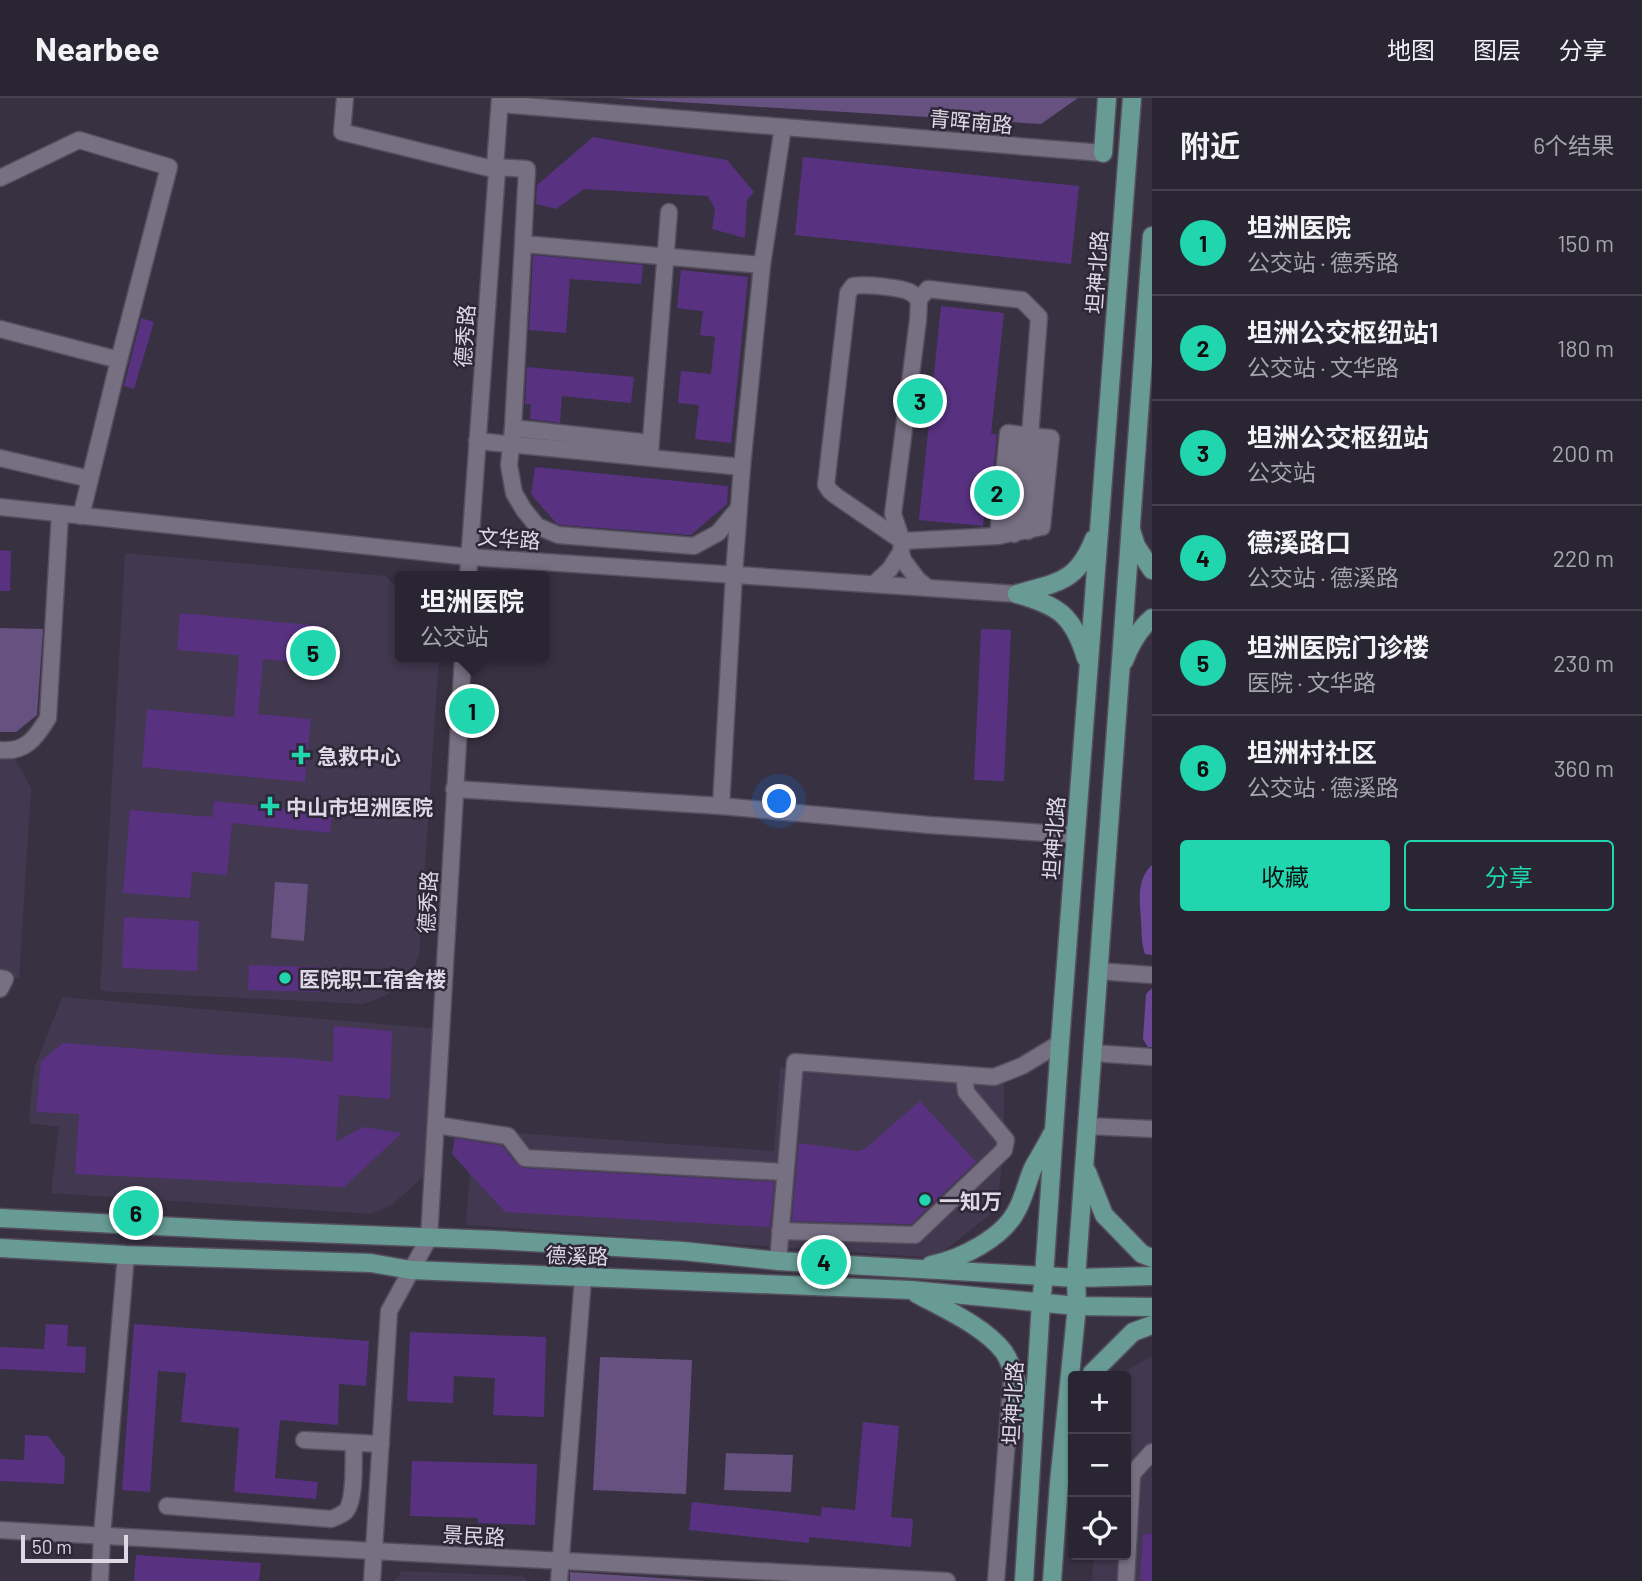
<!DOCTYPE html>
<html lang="zh">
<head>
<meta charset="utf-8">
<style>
	body { margin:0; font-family:Barlow,"Noto Sans SC",sans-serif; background:#36313e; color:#f1f3f6 }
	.controls { position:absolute; right:21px; bottom:21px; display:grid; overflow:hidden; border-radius:7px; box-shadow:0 2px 5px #0004 }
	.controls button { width:63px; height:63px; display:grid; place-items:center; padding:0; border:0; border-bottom:2px solid #46424d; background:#2a2532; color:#f1f3f6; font:35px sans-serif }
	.scale { position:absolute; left:21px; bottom:18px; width:107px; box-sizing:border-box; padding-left:7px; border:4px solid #ddd9e4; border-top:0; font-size:19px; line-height:24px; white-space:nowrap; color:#ddd9e4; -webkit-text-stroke:5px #2e2738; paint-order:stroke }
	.you { position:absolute; left:780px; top:704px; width:24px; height:24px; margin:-18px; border:5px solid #fff; border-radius:50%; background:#1a73e8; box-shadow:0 0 0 10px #1a73e833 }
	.badge { display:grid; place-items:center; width:46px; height:46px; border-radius:50%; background:#21d5af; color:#111; font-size:23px; font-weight:700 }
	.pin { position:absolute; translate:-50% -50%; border:4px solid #fff; box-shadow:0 2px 7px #0006 }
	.popup { position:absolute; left:395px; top:473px; width:154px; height:91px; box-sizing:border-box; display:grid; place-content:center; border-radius:7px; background:#2a2532; filter:drop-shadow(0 2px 5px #0005); font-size:23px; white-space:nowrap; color:#a5a5ac }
	.popup b { font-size:26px; color:#f1f3f6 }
	.popup::after { content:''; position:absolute; left:50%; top:100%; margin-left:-14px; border:14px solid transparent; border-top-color:#2a2532 }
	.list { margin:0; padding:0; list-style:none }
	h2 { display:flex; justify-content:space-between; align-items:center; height:91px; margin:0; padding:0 28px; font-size:30px }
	h2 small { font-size:23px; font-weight:400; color:#a5a5ac }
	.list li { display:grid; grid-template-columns:46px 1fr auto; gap:21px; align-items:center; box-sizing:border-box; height:105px; padding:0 28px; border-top:2px solid #46424d }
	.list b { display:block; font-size:26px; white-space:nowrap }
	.list p { margin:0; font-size:23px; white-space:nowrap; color:#a5a5ac }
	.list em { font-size:23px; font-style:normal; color:#a5a5ac }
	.actions { display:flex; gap:14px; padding:21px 28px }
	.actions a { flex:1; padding:16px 0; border:2px solid #21d5af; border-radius:7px; text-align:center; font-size:24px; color:#21d5af }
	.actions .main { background:#21d5af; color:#111 }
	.icon { flex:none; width:38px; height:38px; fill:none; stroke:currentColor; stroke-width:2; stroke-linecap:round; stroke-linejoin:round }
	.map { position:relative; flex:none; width:1152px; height:1483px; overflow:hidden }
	header { display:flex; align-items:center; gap:42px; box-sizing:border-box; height:98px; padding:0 35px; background:#2a2532; border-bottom:2px solid #46424d }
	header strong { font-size:33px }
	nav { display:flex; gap:38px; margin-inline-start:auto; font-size:24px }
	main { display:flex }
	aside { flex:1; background:#2a2532 }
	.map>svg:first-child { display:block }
	.built { fill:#42384f }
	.green { fill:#665181 }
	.forest { fill:#6e4898 }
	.building { fill:#583280 }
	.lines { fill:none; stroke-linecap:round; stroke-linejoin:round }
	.minor-casing { stroke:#554f5d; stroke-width:19 }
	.major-casing { stroke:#554f5d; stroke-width:21 }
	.minor { stroke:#776f82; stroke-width:16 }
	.major { stroke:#679b94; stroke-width:18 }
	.poi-dot { fill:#21d5af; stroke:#2e2738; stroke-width:2.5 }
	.labels { text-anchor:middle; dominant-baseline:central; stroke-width:5; stroke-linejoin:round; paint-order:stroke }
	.street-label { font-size:21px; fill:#ddd9e4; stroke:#2e2738 }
	.poi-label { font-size:21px; font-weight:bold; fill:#ddd9e4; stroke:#2e2738; text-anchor:start }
</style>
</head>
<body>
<header>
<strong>Nearbee</strong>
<nav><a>地图</a><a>图层</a><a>分享</a></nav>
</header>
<main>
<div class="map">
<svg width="1152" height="1483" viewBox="0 0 1152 1483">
	<rect width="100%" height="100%" fill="#383142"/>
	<g class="built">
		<path d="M125,455L386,478L400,494V559H439L419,857L413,872L399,889L385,898L363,906L100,893Z"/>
		<path d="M0,652L11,653L31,690L19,880L5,881L0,891Z"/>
		<path d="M62,899L441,931L433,1070L392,1107L371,1116L51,1095L59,1029L29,1025L32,986L35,968Z"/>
		<path d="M780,969L1004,985V1052L996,1112L935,1160L466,1127L473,1032L774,1053Z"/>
		<path d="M1152,1258V1483H1092L1094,1457H1126V1278H1124L1126,1273Z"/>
		<path d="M402,1473L523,1478L527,1483H394Z"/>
	</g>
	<g class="green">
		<path d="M612,0H1078L1041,26Z"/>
		<path d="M0,530L43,531L37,617L16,634H0Z"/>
		<path d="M275,784L308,786L304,843L271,840Z"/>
		<path d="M600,1259L692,1262L686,1396L593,1392Z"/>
		<path d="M726,1355L793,1357L791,1394L724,1392Z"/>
		<path d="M570,1474L705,1483H570Z"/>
	</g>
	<g class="forest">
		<path d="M1152,767V857L1145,856C1141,844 1142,835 1141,822C1140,802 1136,782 1152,767Z"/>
		<path d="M1152,890V949H1148L1143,941L1146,896Z"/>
	</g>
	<g class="building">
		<path d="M593,39L727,62L754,94L747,102L745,140L712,131L715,111L708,98L584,91L556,111L536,106L537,87Z"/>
		<path d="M803,59L1079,88L1071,166L795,137Z"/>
		<path d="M533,157L643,167L641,186L570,181L566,235L529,232Z"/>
		<path d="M681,172L748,179L731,345L695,341L699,307L678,305L681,273L711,276L715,239L700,237L703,213L677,210Z"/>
		<path d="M941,208L1004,215L991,336H997L990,411L985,410L983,428L919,422Z"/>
		<path d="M141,220L154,224L134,291L124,288Z"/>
		<path d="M527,269L634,279L631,305L562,298L560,325L530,321L531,306H525Z"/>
		<path d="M535,369L728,388L727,406L691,437L561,427L556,425L531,396Z"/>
		<path d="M0,452L11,453L10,493H0Z"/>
		<path d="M180,515L321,528L317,566L263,561L258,616L311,621L305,684L142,669L147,611L234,619L239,557L177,552Z"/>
		<path d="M981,531L1011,532L1004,683L974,682Z"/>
		<path d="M214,703L332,715L330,735L232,725L227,777L192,774L190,800L123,795L130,712L212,719Z"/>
		<path d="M124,819L199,823L197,873L122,870Z"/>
		<path d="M249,867L322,869V894L248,892Z"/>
		<path d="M334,928L392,933L390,1001L339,997L336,1044L363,1029L402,1035L344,1089L75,1076L79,1016L36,1014L41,963L63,945L223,957L296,960L333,964Z"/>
		<path d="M920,1003L976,1064L911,1126L792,1123L799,1045L858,1053L866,1050Z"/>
		<path d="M455,1040L502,1048L517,1066L524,1070L774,1084L770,1129L505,1114L452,1056Z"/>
		<path d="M46,1226L68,1227L67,1248L86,1249L85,1275L0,1271V1249L44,1251Z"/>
		<path d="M134,1226L369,1243L366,1288L339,1286L338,1327L280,1322L275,1380L318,1384L316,1401L234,1394L239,1330L181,1324L186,1275L158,1273L150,1394L122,1392Z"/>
		<path d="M410,1234L546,1239L544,1319L493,1317L495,1280L454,1278L453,1305L407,1303Z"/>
		<path d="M863,1324L899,1328L891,1419L913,1421L911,1449L809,1439V1445L689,1432L692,1404L821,1418L822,1409L855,1412Z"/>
		<path d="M25,1337L48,1338L65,1360L64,1386L0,1383V1361L24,1362Z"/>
		<path d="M412,1363L537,1366L535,1427L478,1425V1420L410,1418Z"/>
		<path d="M1143,1436H1152V1483H1140Z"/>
		<path d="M136,1457L261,1465L259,1483H134Z"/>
	</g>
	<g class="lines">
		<g class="minor-casing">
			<g id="minor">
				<path d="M345,0L342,34L497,72"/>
				<path d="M500,6L1103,55"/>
				<path d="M495,69L527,71L513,330L650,345"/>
				<path d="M0,80L79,42L169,69L119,262"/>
				<path d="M523,146L762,167"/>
				<path d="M919,201L928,191L1022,202L1039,219L1030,338L1051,340L1042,429L998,438L902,443L836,398L830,393L826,387L848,195L853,188C866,186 898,189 910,194C912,195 917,200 919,201L918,222L893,416L902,443L901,454L903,462L918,482L928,490"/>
				<path d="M0,231L119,262L81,418"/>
				<path d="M513,330L509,367L514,395L524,412L537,428L558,437L694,448L718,435L738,411"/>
				<path d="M477,343L742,369"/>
				<path d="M650,355L669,114"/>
				<path d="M0,360L90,381"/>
				<path d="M0,409L470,459L1017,496"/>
				<path d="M1028,433L1038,339"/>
				<path d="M1014,436L1023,337"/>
				<path d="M998,438L1008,335L1030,338"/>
				<path d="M468,478L497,72L495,69L500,0"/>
				<path d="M874,486L890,471L901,454"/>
				<path d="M0,652C25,655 36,640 48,620L60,416"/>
				<path d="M454,691L721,708L929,727L1076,737"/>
				<path d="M721,708L734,476L742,369L762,167L783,29"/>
				<path d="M1098,873L1152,877"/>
				<path d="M0,880L5,881L0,891"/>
				<path d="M1092,955L1152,959"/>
				<path d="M436,1027L508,1038L525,1060L785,1074"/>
				<path d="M1087,1028L1152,1031"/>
				<path d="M780,1133L915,1137L1004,1052L1006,1042L966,994L964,977"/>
				<path d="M778,1163L795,964L994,979L1022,968L1060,945"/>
				<path d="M304,1342L381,1346"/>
				<path d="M167,1408L331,1421C336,1419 342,1417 346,1413C356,1401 353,1361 354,1345"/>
				<path d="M0,1432L374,1453L947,1483"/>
				<path d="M100,1483L102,1437L126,1157"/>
				<path d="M372,1483L389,1213L429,1140L463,559"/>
				<path d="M559,1483L583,1180"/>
				<path d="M996,1483L1012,1277"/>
				<path d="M1126,1483L1132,1376L1152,1354"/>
			</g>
		</g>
		<g class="major-casing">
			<g id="major">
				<path d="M1103,55L1107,0"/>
				<path d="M1131,432L1136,448L1152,472"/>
				<path d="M1017,496C1057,484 1077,485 1094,441"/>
				<path d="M1017,496C1059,508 1073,517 1086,560"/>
				<path d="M1124,563C1130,547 1138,532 1152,520"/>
				<path d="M1087,1074L1104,1117L1142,1156L1152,1160"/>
				<path d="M0,1120L236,1132L495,1142L683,1153L778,1163L1044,1178L1076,1180L1152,1178"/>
				<path d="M0,1150L126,1157L371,1165L411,1172L911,1192L1077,1208L1152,1209"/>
				<path d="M931,1167C961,1161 1003,1140 1017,1112C1024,1099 1027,1084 1033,1070C1039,1059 1046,1048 1052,1036"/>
				<path d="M917,1196C945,1211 985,1229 1004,1254C1015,1270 1022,1308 1028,1327"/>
				<path d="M1091,1278L1092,1275L1133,1234L1152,1227"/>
				<path d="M1024,1483L1041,1204L1044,1178L1060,945L1132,0"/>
				<path d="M1052,1483L1059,1385L1077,1208L1076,1180L1152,138"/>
			</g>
		</g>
		<use href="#minor" class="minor"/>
		<use href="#major" class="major"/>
	</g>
	<g class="poi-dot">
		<path d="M297.5 646.5h7v7h7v7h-7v7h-7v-7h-7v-7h7z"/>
		<path d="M266.5 697.5h7v7h7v7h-7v7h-7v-7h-7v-7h7z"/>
		<circle cx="285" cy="880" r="7"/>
		<circle cx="925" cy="1102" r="7"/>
	</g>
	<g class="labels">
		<g class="street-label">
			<text transform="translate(971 23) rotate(5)">青晖南路</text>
			<text transform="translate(1096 174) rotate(-86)">坦神北路</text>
			<text transform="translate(464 238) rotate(-86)">德秀路</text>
			<text transform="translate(509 440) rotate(4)">文华路</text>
			<text transform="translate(1053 740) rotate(-86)">坦神北路</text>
			<text transform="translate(427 804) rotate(-87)">德秀路</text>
			<text transform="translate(577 1157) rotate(2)">德溪路</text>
			<text transform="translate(1012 1305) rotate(-87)">坦神北路</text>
			<text transform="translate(474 1437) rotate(3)">景民路</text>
		</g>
		<g class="poi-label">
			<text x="317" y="657">急救中心</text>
			<text x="286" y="708">中山市坦洲医院</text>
			<text x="299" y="880">医院职工宿舍楼</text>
			<text x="939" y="1102">一知万</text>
		</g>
	</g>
</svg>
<div class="controls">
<button>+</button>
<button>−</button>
<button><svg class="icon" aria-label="locate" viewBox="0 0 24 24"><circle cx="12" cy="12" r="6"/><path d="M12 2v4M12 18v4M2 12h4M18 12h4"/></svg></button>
</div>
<div class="scale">50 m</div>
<div class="you"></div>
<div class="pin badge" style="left:472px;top:613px">1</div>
<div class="popup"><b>坦洲医院</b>公交站</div>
<div class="pin badge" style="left:997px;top:395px">2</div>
<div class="pin badge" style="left:920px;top:303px">3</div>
<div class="pin badge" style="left:824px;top:1164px">4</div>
<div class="pin badge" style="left:313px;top:555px">5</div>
<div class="pin badge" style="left:136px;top:1115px">6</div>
</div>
<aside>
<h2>附近<small>6个结果</small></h2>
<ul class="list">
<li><span class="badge">1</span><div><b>坦洲医院</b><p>公交站 · 德秀路</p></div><em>150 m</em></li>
<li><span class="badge">2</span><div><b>坦洲公交枢纽站1</b><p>公交站 · 文华路</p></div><em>180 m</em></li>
<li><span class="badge">3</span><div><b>坦洲公交枢纽站</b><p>公交站</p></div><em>200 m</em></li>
<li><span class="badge">4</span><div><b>德溪路口</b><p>公交站 · 德溪路</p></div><em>220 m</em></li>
<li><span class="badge">5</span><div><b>坦洲医院门诊楼</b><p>医院 · 文华路</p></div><em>230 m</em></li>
<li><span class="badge">6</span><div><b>坦洲村社区</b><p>公交站 · 德溪路</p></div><em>360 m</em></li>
</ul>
<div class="actions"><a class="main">收藏</a><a>分享</a></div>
</aside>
</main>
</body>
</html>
